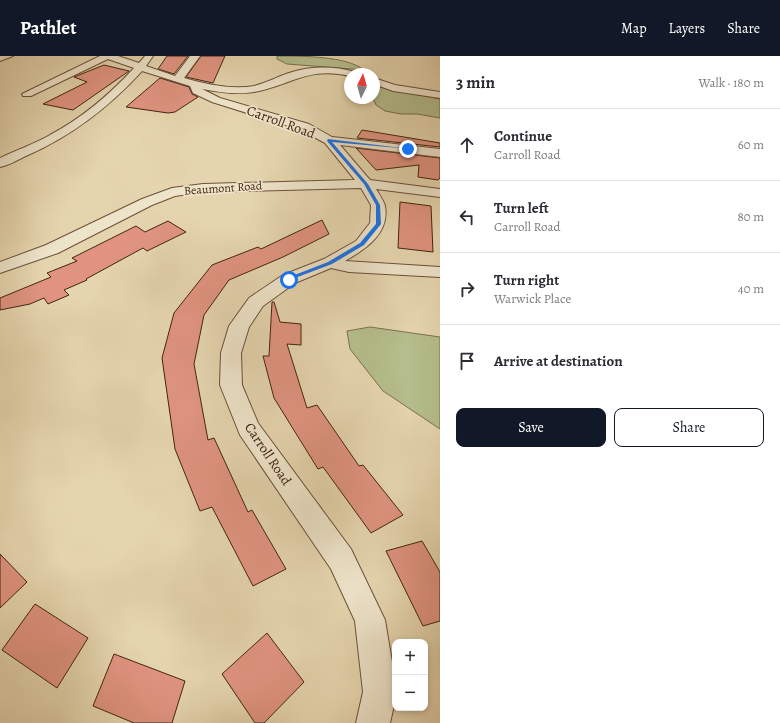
<!DOCTYPE html>
<html lang="en">
<head>
<meta charset="utf-8">
<style>
	body { margin:0; font-family:Alegreya,serif; background:#f2f2f3; color:#2b2b33 }
	.controls { position:absolute; right:12px; bottom:12px; display:grid; overflow:hidden; border-radius:8px; box-shadow:0 2px 6px #0003 }
	.controls button { width:36px; height:36px; display:grid; place-items:center; padding:0; border:0; border-bottom:1px solid #e1e1e2; background:#fff; color:#2b2b33; font:20px sans-serif }
	.compass { position:absolute; left:344px; top:12px; width:36px; height:36px; border-radius:50%; background:#fff; box-shadow:0 2px 6px #0003; rotate:5deg }
	.stop { position:absolute; width:12px; height:12px; margin:-9px; border:3px solid #1a73e8; border-radius:50%; background:#fff }
	.stop.end { background:#1a73e8; border-color:#fff; box-shadow:0 1px 4px #0008 }
	.list { margin:0; padding:0; list-style:none }
	h2 { display:flex; justify-content:space-between; align-items:center; height:52px; margin:0; padding:0 16px; font-size:17px }
	h2 small { font-size:13px; font-weight:400; color:#7c7c81 }
	.list li { display:grid; grid-template-columns:26px 1fr auto; gap:12px; align-items:center; box-sizing:border-box; height:72px; padding:0 16px; border-top:1px solid #e1e1e2 }
	.list b { display:block; font-size:15px; white-space:nowrap }
	.list p { margin:0; font-size:13px; white-space:nowrap; color:#7c7c81 }
	.list em { font-size:13px; font-style:normal; color:#7c7c81 }
	.actions { display:flex; gap:8px; padding:12px 16px }
	.actions a { flex:1; padding:9px 0; border:1px solid #111827; border-radius:8px; text-align:center; font-size:14px; color:#111827 }
	.actions .main { background:#111827; color:#fff }
	.icon { flex:none; width:22px; height:22px; fill:none; stroke:currentColor; stroke-width:2; stroke-linecap:round; stroke-linejoin:round }
	.map { position:relative; flex:none; width:440px; height:667px; overflow:hidden }
	header { display:flex; align-items:center; gap:24px; box-sizing:border-box; height:56px; padding:0 20px; background:#111827; color:#fff }
	header strong { font-size:19px }
	nav { display:flex; gap:22px; margin-inline-start:auto; font-size:14px }
	main { display:flex }
	aside { flex:1; background:#fff }
	.map>svg:first-child { display:block }
	.green { fill:#b4bd8b; stroke:#7c704e }
	.building { fill:#e09480; stroke:#432412 }
	.lines { fill:none; stroke-linecap:round; stroke-linejoin:round }
	.minor-casing { stroke:#6c5039; stroke-width:2 }
	.minor { fill:#eee4ca; fill-rule:evenodd }
	.route { fill:#1a73e8 }
	.labels { text-anchor:middle; dominant-baseline:central; stroke-width:3.5; stroke-linejoin:round; paint-order:stroke }
	.far-street-label { font-size:12px; fill:#432412; stroke:#eee4ca }
	.street-label { font-size:14px; fill:#432412; stroke:#eee4ca }
</style>
</head>
<body>
<header>
<strong>Pathlet</strong>
<nav><a>Map</a><a>Layers</a><a>Share</a></nav>
</header>
<main>
<div class="map">
<svg width="440" height="667" viewBox="0 0 440 667">
	<rect width="100%" height="100%" fill="#e5d5ae"/>
	<filter id="stains"><feTurbulence type="fractalNoise" baseFrequency=".005" numOctaves="4"/><feColorMatrix values="0 0 0 0 .2 0 0 0 0 .09 0 0 0 0 .02 0 0 0 .5 -.17"/></filter>
	<radialGradient id="worn" r=".72"><stop offset=".6" stop-color="#630" stop-opacity="0"/><stop offset="1" stop-color="#630" stop-opacity=".3"/></radialGradient>
	<g class="green">
		<path d="M277,0C302,0 347,0 364,14L287,8L277,3Z"/>
		<path d="M374,30L440,43V62L417,58H401L385,55L376,49L373,42Z"/>
		<path d="M370,271L440,281V373L383,335L350,293L347,275Z"/>
	</g>
	<g class="building">
		<path d="M167,0H188L174,18L158,13Z"/>
		<path d="M201,0H225L213,27L186,21Z"/>
		<path d="M104,9L129,15L73,54L43,48L87,26L74,21Z"/>
		<path d="M160,22L189,31L192,38L198,41L175,56L168,57L126,51Z"/>
		<path d="M362,74L440,87V91L357,82Z"/>
		<path d="M356,92L440,102V122L438,124L418,121L419,109L376,114Z"/>
		<path d="M400,146L431,150L433,196L398,192Z"/>
		<path d="M322,164L329,178L283,201L229,224L204,259L194,308L208,384L214,382L248,456L252,454L286,513L253,530L212,451L200,455L175,393L162,302L174,257L212,209L258,191L261,193Z"/>
		<path d="M168,165L186,176L147,195L143,192L86,223L87,224L64,234L69,239L48,248L44,242L30,248L0,254V242L51,221L47,217L77,205L72,202L136,170L145,176Z"/>
		<path d="M272,246H274L280,266L301,268V289L287,288L307,352L317,349L359,410L363,409L403,459L371,477L323,411L318,413L274,342L263,300H269Z"/>
		<path d="M422,485L440,516V565L423,570L386,495Z"/>
		<path d="M0,498L27,526L0,552Z"/>
		<path d="M35,548L88,582L57,632L2,594Z"/>
		<path d="M267,577L304,626L264,667H255L222,618Z"/>
		<path d="M114,598L185,625L172,667H134L93,650Z"/>
	</g>
	<g class="lines">
		<g class="minor-casing">
			<g id="minor">
				<path d="M0,0H13L0,5Z"/>
				<path d="M100,0H118L139,7L145,0H153L146,10L175,20L190,0H200L184,22C206,28 231,34 254,30C266,27 277,21 289,17C311,10 333,10 355,16L357,18H350V20C309,10 291,29 254,36C237,39 218,36 202,33L220,42L309,68L332,81L440,93V101L340,89L370,124L440,133V141L376,133C379,138 384,145 385,150C390,177 366,193 345,205L440,211V221L349,216L331,212L295,227L263,250L249,271L241,297L242,329L258,367L351,493L385,564L395,624V645L390,667H356L363,636L355,565L331,513L240,379L220,329L221,297L229,270L249,242L283,219L324,203L356,185L370,167L371,149L361,132L203,136L175,140L152,149L58,197L0,217V206L46,189L142,143L172,132L203,128L355,124L325,87L301,74L212,46L193,37L190,30L142,15C109,51 73,79 28,99C19,103 10,109 0,111V102C17,94 34,88 50,79C82,62 110,38 134,12L108,3L31,40H23L22,38Z"/>
				<path d="M374,22L395,29L440,36V42L393,35L374,28Z"/>
			</g>
		</g>
		<use href="#minor" class="minor"/>
	</g>
	<path class="route" d="M328,83L410,93L332,86L368,128L380,149L381,168L364,189L332,208L287,225V222L328,206L360,187L376,168V149L364,128L327,85Z"/>
	<g class="labels">
		<g class="far-street-label">
			<text transform="translate(223 132) rotate(-4)">Beaumont Road</text>
		</g>
		<g class="street-label">
			<text transform="translate(281 66) rotate(20)">Carroll Road</text>
			<text transform="translate(268 398) rotate(56)">Carroll Road</text>
		</g>
	</g>
	<rect width="100%" height="100%" filter="url(#stains)"/>
	<rect width="100%" height="100%" fill="url(#worn)"/>
</svg>
<div class="controls">
<button>+</button>
<button>−</button>
</div>
<svg class="compass" viewBox="-18 -18 36 36"><path d="M0-13l5 13h-10z" fill="#e53935"/><path d="M0 13l5-13h-10z" fill="#7c7c81"/></svg>
<div class="stop" style="left:289px;top:224px"></div>
<div class="stop end" style="left:408px;top:93px"></div>
</div>
<aside>
<h2>3 min<small>Walk · 180 m</small></h2>
<ul class="list">
<li><svg class="icon" aria-label="ahead" viewBox="0 0 24 24"><path d="M12 20V5M6 11l6-6 6 6"/></svg><div><b>Continue</b><p>Carroll Road</p></div><em>60 m</em></li>
<li><svg class="icon" aria-label="left" viewBox="0 0 24 24"><path d="M17 20v-9H6M10 6l-5 5 5 5"/></svg><div><b>Turn left</b><p>Carroll Road</p></div><em>80 m</em></li>
<li><svg class="icon" aria-label="right" viewBox="0 0 24 24"><path d="M7 20v-9h11M14 6l5 5-5 5"/></svg><div><b>Turn right</b><p>Warwick Place</p></div><em>40 m</em></li>
<li><svg class="icon" aria-label="arrive" viewBox="0 0 24 24"><path d="M6 21V4h12l-3 4 3 4H6"/></svg><div><b>Arrive at destination</b></div></li>
</ul>
<div class="actions"><a class="main">Save</a><a>Share</a></div>
</aside>
</main>
</body>
</html>
